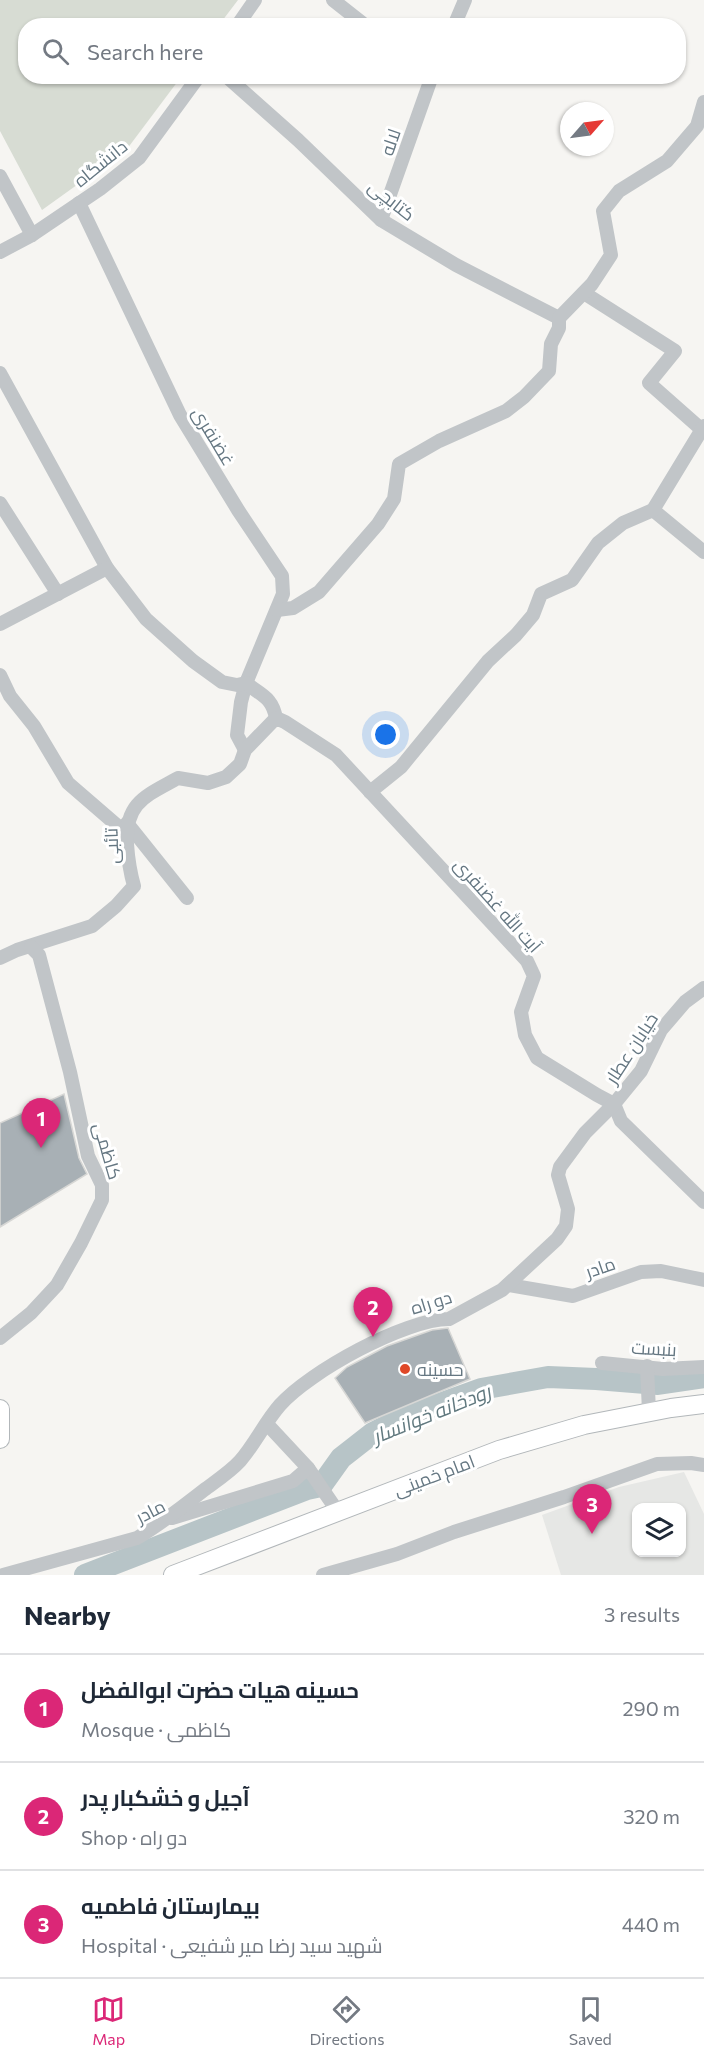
<!DOCTYPE html>
<html lang="en">
<head>
<meta charset="utf-8">
<style>
	body { margin:0; font-family:Commissioner,Cairo,sans-serif; background:#f2f2f3; color:#1f2937 }
	.controls { position:absolute; right:18px; bottom:18px; display:grid; overflow:hidden; border-radius:12px; box-shadow:0 2px 4px #0004 }
	.controls button { width:54px; height:54px; display:grid; place-items:center; padding:0; border:0; border-bottom:2px solid #e0e1e3; background:#fff; color:#1f2937; font:30px sans-serif }
	.compass { position:absolute; left:560px; top:102px; width:54px; height:54px; border-radius:50%; background:#fff; box-shadow:0 2px 4px #0004; rotate:62deg }
	.you { position:absolute; left:386px; top:735px; width:21px; height:21px; margin:-15px; border:4px solid #fff; border-radius:50%; background:#1a73e8; box-shadow:0 0 0 9px #1a73e833 }
	.badge { display:grid; place-items:center; width:39px; height:39px; border-radius:50%; background:#db2777; color:#fff; font-size:20px; font-weight:700 }
	.pin { position:absolute; translate:-50% -50px; filter:drop-shadow(0 2px 3px #0008) }
	.pin::after { content:''; position:absolute; top:32px; width:21px; height:18px; background:inherit; clip-path:polygon(0 0,100% 0,50% 100%) }
	.list { margin:0; padding:0; list-style:none }
	h2 { display:flex; justify-content:space-between; align-items:center; height:78px; margin:0; padding:0 24px; font-size:26px }
	h2 small { font-size:20px; font-weight:400; color:#747a83 }
	.list li { display:grid; grid-template-columns:39px 1fr auto; gap:18px; align-items:center; box-sizing:border-box; height:108px; padding:0 24px; border-top:2px solid #e0e1e3 }
	.list b { display:block; font-size:22px; white-space:nowrap }
	.list p { margin:0; font-size:20px; white-space:nowrap; color:#747a83 }
	.list em { font-size:20px; font-style:normal; color:#747a83 }
	.icon { flex:none; width:33px; height:33px; fill:none; stroke:currentColor; stroke-width:2; stroke-linecap:round; stroke-linejoin:round }
	.map { position:relative; flex:none; width:704px; height:1575px; overflow:hidden }
	.search { position:absolute; background:#fff; box-shadow:0 2px 4px #0004; left:18px; right:18px; top:18px; height:66px; display:flex; align-items:center; gap:15px; box-sizing:border-box; padding:0 21px; border-radius:24px; color:#747a83; font-size:22px }
	.sheet { height:402px; background:#fff }
	nav { display:flex; justify-content:space-around; align-items:center; box-sizing:border-box; height:84px; border-top:2px solid #e0e1e3; background:#fff; font-size:16px; color:#747a83 }
	nav a { display:grid; justify-items:center; gap:3px }
	nav .on { color:#db2777 }
	.map>svg:first-child { display:block }
	.built { fill:#e6e7e5; fill-rule:evenodd }
	.green { fill:#d7dcd3 }
	.lines { fill:none; stroke-linecap:round; stroke-linejoin:round }
	.river { stroke:#b7c4c7; stroke-width:22 }
	.building { fill:#a8b0b5; stroke:#d7d7d5; stroke-width:1.5 }
	.major-casing { stroke:#b2b7ba; stroke-width:20 }
	.minor { stroke:#c1c5c8; stroke-width:14 }
	.major { stroke:#fff; stroke-width:18 }
	.poi-dot { fill:#df4828; stroke:#fff; stroke-width:2 }
	.labels { text-anchor:middle; dominant-baseline:central; stroke-width:6; stroke-linejoin:round; paint-order:stroke }
	.street-label { font-size:18px; fill:#657782; stroke:#fff }
	.poi-label { font-size:18px; fill:#657782; stroke:#fff; text-anchor:start }
	.water-label { font-size:20px; font-style:italic; fill:#61797f; stroke:#fff }
</style>
</head>
<body>
<div class="map">
<svg width="704" height="1575" viewBox="0 0 704 1575">
	<rect width="100%" height="100%" fill="#f6f5f2"/>
	<path class="built" d="M684,1472L704,1514V1575H561L542,1515L619,1487ZM636,1508H682V1552H636Z"/>
	<path class="green" d="M0,0H238L219,25L26,26V76L181,77L127,149L42,210L0,131Z"/>
	<g class="lines">
		<path class="river" d="M85,1575L307,1489L321,1486L341,1458L373,1433L406,1416L481,1389L548,1377L596,1379L658,1384L704,1377"/>
	</g>
	<g class="building">
		<path d="M64,1094L79,1158L87,1174L0,1227V1123Z"/>
		<path d="M448,1328L470,1379L365,1423L335,1378L347,1367L387,1346L432,1330Z"/>
	</g>
	<g class="lines">
		<g class="major-casing">
			<g id="major">
				<path d="M0,1409V1439"/>
				<path d="M173,1575L499,1450L584,1425L671,1408L704,1404"/>
			</g>
		</g>
		<g class="minor">
			<path d="M333,0L366,26"/>
			<path d="M237,26L255,0"/>
			<path d="M454,26L465,0"/>
			<path d="M226,76L298,140L381,220L456,265L559,318"/>
			<path d="M0,176L32,235"/>
			<path d="M79,203L180,415L238,510L282,576L283,594L246,683L241,702L237,735L245,750"/>
			<path d="M381,220L432,76"/>
			<path d="M0,252L32,235L100,189L139,158L199,76"/>
			<path d="M584,293L675,351L649,383L701,429"/>
			<path d="M0,373L107,568L146,619L193,661L222,682L237,685L246,683C262,696 272,697 276,718"/>
			<path d="M0,503L58,594"/>
			<path d="M653,510L704,552"/>
			<path d="M277,610L293,608L319,592L378,524L394,499L399,464L439,441L506,411L524,397L549,371L551,344L559,328V318L592,284L611,255L603,211L619,191L667,161L697,126L704,102"/>
			<path d="M0,624L107,568"/>
			<path d="M0,675L10,696L34,726L68,783L127,834"/>
			<path d="M370,792L401,767L488,661L516,635L533,615L541,594L572,580L598,543L623,523L653,510L704,426"/>
			<path d="M127,823L187,898"/>
			<path d="M0,958L17,950L92,926L116,906L134,886C130,872 128,858 127,844C125,802 146,796 178,778L208,783L226,777L240,764L245,750L276,718L285,722L336,755L527,961L534,976L521,1012L525,1035L537,1058L597,1095L614,1104L621,1121L704,1202"/>
			<path d="M508,1285L573,1296L641,1272L661,1271L704,1280"/>
			<path d="M0,1338L31,1313L57,1285L81,1243L102,1200V1185L88,1156L70,1072L39,955L31,947"/>
			<path d="M602,1363L663,1369L704,1367"/>
			<path d="M647,1366L649,1412"/>
			<path d="M267,1424L308,1468L338,1512"/>
			<path d="M172,1518L293,1481L308,1468"/>
			<path d="M3,1575L137,1538C161,1524 182,1507 204,1490C216,1481 230,1472 240,1461C255,1444 265,1422 280,1405C309,1372 405,1319 449,1319L502,1290L557,1239L566,1226L568,1209L558,1175L560,1167L585,1133L614,1104L641,1071L661,1030L685,1002L704,988"/>
			<path d="M323,1575L397,1554L454,1532L564,1497L657,1464L691,1463L704,1465"/>
		</g>
		<use href="#major" class="major"/>
	</g>
	<circle class="poi-dot" cx="405" cy="1369" r="6"/>
	<g class="labels">
		<g class="street-label">
			<text transform="translate(390 142) rotate(-71)">لاله</text>
			<text transform="translate(100 163) rotate(-39)">دانشگاه</text>
			<text transform="translate(392 200) rotate(38)">کتابچی</text>
			<text transform="translate(214 436) rotate(59)">غضنفری</text>
			<text transform="translate(111 846) rotate(-92)">تائبی</text>
			<text transform="translate(498 905) rotate(48)">آیت الله غضنفری</text>
			<text transform="translate(631 1048) rotate(-57)">خیابان عطار</text>
			<text transform="translate(108 1151) rotate(74)">کاظمی</text>
			<text transform="translate(600 1267) rotate(-19)">مادر</text>
			<text transform="translate(431 1302) rotate(-17)">دو راه</text>
			<text transform="translate(654 1348) rotate(3)">بنبست</text>
			<text transform="translate(434 1475) rotate(-21)">امام خمینی</text>
			<text transform="translate(150 1511) rotate(-27)">مادر</text>
		</g>
		<g class="poi-label">
			<text x="417" y="1369">حسینه</text>
		</g>
		<g class="water-label">
			<text transform="translate(431 1413) rotate(-22)">رودخانه خوانسار</text>
		</g>
	</g>
</svg>
<div class="controls">
<button><svg class="icon" aria-label="layers" viewBox="0 0 24 24"><path d="M12 4l9 5-9 5-9-5zM3 14l9 5 9-5"/></svg></button>
</div>
<svg class="compass" viewBox="-18 -18 36 36"><path d="M0-13l5 13h-10z" fill="#e53935"/><path d="M0 13l5-13h-10z" fill="#747a83"/></svg>
<div class="you"></div>
<div class="pin badge" style="left:41px;top:1148px">1</div>
<div class="pin badge" style="left:373px;top:1337px">2</div>
<div class="pin badge" style="left:592px;top:1534px">3</div>
<div class="search"><svg class="icon" aria-label="search" viewBox="0 0 24 24"><circle cx="10" cy="10" r="6"/><path d="M15 15l6 6"/></svg>Search here</div>
</div>
<section class="sheet">
<h2>Nearby<small>3 results</small></h2>
<ul class="list">
<li><span class="badge">1</span><div><b>حسینه هیات حضرت ابوالفضل</b><p>Mosque · کاظمی</p></div><em>290 m</em></li>
<li><span class="badge">2</span><div><b>آجیل و خشکبار پدر</b><p>Shop · دو راه</p></div><em>320 m</em></li>
<li><span class="badge">3</span><div><b>بیمارستان فاطمیه</b><p>Hospital · شهید سید رضا میر شفیعی</p></div><em>440 m</em></li>
</ul>
</section>
<nav>
<a class="on"><svg class="icon" aria-label="map" viewBox="0 0 24 24"><path d="M3 6l6-2 6 2 6-2v14l-6 2-6-2-6 2zM9 4v14M15 6v14"/></svg>Map</a>
<a><svg class="icon" aria-label="directions" viewBox="0 0 24 24"><path d="M12 3l9 9-9 9-9-9zM9 14v-3h6M13 9l2 2-2 2"/></svg>Directions</a>
<a><svg class="icon" aria-label="saved" viewBox="0 0 24 24"><path d="M7 4h10v16l-5-4-5 4z"/></svg>Saved</a>
</nav>
</body>
</html>
